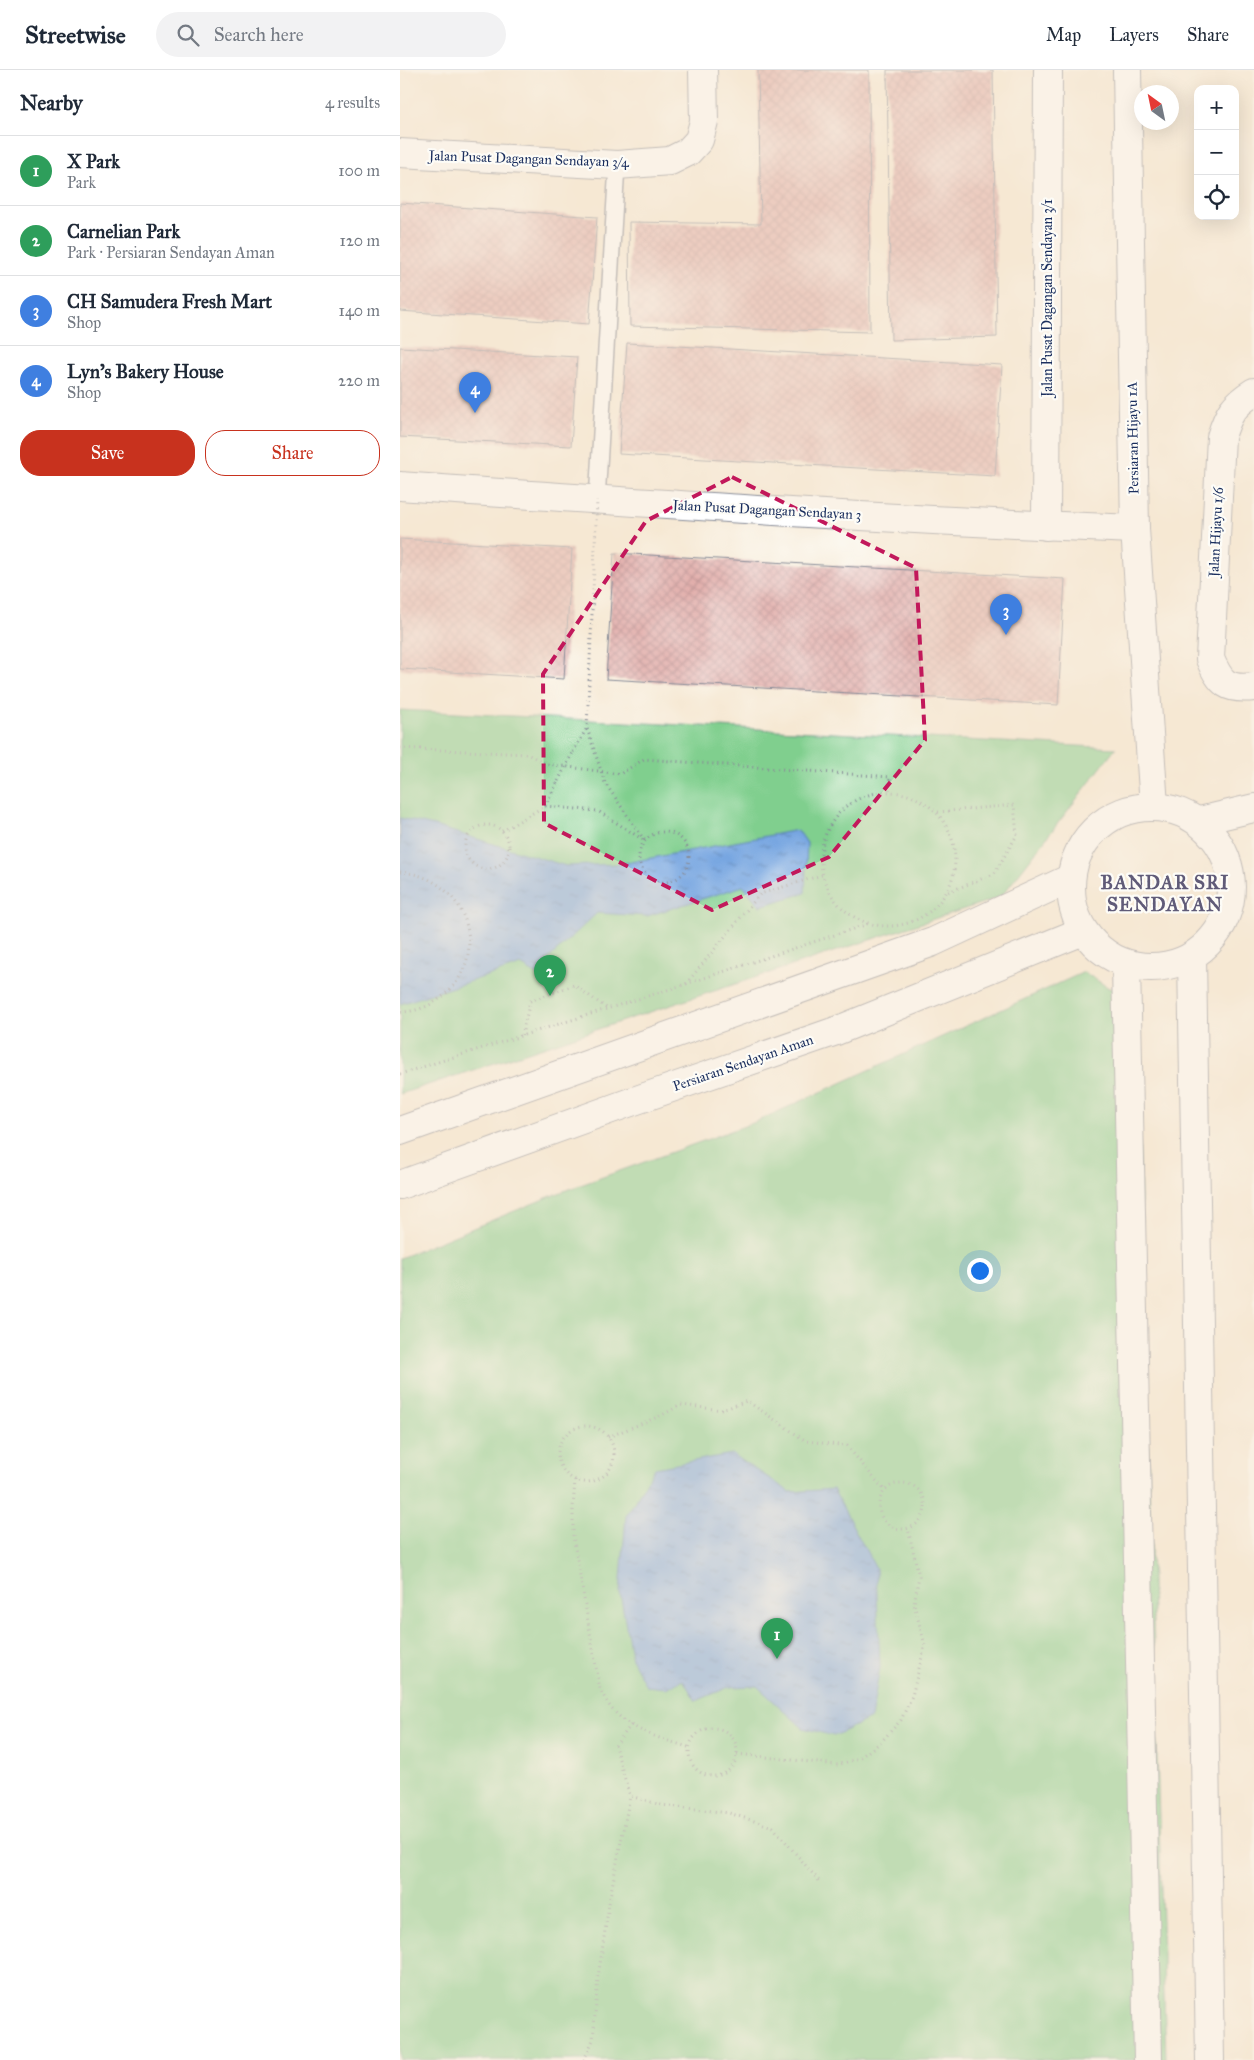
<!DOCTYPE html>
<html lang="en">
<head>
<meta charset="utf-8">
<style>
	body { margin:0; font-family:"IM FELL Great Primer",serif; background:#f2f2f3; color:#1f2937 }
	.controls { position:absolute; right:15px; top:15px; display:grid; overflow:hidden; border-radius:10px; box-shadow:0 5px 20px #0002 }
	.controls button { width:45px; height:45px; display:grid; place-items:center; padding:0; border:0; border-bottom:1px solid #e0e1e3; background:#fff; color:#1f2937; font:25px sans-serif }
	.compass { position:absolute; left:734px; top:15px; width:45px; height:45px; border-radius:50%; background:#fff; box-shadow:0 5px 20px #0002; rotate:327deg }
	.you { position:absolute; left:579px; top:1200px; width:18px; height:18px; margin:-12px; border:4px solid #fff; border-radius:50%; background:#1a73e8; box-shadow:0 0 0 8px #1a73e833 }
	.badge { display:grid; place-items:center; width:32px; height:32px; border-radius:50%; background:#c8321e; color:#fff; font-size:16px; font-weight:700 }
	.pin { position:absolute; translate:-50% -41px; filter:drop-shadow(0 1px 2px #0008) }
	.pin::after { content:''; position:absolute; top:26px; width:18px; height:15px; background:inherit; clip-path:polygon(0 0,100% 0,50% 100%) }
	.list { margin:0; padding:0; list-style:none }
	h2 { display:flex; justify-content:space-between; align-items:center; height:65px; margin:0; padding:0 20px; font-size:21px }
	h2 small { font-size:16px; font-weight:400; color:#747a83 }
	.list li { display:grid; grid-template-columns:32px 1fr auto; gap:15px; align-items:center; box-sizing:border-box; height:70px; padding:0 20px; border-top:1px solid #e0e1e3 }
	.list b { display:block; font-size:19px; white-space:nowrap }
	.list p { margin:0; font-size:16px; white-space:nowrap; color:#747a83 }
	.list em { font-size:16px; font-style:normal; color:#747a83 }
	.actions { display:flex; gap:10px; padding:15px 20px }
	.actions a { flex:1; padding:11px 0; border:1px solid #c8321e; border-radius:20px; text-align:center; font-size:18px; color:#c8321e }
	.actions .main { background:#c8321e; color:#fff }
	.icon { flex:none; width:28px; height:28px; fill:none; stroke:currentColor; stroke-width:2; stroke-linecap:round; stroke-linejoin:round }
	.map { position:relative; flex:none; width:854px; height:1990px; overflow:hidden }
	header { display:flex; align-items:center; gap:30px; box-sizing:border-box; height:70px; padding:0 25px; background:#fff; border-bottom:1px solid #e0e1e3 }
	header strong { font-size:24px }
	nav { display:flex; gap:28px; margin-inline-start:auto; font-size:18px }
	.search { width:350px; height:45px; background:#f2f2f3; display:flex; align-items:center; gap:12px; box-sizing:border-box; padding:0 18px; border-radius:28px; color:#747a83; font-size:19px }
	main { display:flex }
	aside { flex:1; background:#fff }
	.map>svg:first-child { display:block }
	.park { fill:#80cf8e; stroke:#4e7f76 }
	.water { fill:url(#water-ripples); stroke:#496aa0 }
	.building { fill:url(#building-cross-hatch) }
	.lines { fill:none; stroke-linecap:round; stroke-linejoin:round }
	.service-casing { stroke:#888c98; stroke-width:18 }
	.minor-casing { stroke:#888c98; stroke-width:30 }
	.tertiary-casing { stroke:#888c98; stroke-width:30 }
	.path { stroke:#888c98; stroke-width:3; stroke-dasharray:1 4; stroke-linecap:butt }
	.service { stroke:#fff; stroke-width:15 }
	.minor { stroke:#fff; stroke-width:28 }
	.tertiary { stroke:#fff; stroke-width:28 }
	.path-bridge { stroke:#888c98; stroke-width:3; stroke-dasharray:1 4; stroke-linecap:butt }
	.marked { fill:none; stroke:#c2185b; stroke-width:4; stroke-dasharray:10 6; stroke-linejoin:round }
	.labels { text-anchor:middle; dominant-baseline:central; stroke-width:4.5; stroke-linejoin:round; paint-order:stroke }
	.street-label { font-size:14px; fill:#1b2f5e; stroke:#fdfcf7 }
	.district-label { font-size:19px; font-weight:bold; letter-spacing:1px; fill:#605b78; stroke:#fdfcf7 }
</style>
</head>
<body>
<header>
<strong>Streetwise</strong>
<div class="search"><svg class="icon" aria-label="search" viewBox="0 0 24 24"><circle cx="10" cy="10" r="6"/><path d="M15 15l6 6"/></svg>Search here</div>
<nav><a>Map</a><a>Layers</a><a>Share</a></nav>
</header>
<main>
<aside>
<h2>Nearby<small>4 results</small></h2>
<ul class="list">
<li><span class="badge" style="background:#2e9e5b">1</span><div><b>X Park</b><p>Park</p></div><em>100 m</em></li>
<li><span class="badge" style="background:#2e9e5b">2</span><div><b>Carnelian Park</b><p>Park · Persiaran Sendayan Aman</p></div><em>120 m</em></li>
<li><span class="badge" style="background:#3f7fe0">3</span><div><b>CH Samudera Fresh Mart</b><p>Shop</p></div><em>140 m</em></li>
<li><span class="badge" style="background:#3f7fe0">4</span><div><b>Lyn's Bakery House</b><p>Shop</p></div><em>220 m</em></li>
</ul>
<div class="actions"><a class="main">Save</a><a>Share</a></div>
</aside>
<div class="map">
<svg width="854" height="1990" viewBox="0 0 854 1990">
	<defs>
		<pattern id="water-ripples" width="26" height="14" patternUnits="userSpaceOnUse" patternTransform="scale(1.25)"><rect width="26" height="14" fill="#77a6e1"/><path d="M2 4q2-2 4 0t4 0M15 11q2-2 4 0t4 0" fill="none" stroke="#6188ba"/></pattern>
		<pattern id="building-cross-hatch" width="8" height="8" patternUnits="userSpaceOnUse" patternTransform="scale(1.25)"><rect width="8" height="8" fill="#e1aca9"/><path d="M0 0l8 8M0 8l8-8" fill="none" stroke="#c09494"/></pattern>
	</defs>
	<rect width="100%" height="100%" fill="#fdfcf7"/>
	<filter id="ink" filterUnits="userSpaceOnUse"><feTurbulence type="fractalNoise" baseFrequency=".02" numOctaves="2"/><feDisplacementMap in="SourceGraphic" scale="10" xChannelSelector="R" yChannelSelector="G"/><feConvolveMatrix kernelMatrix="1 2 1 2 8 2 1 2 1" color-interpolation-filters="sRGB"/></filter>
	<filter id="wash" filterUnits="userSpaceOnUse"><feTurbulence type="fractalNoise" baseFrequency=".0096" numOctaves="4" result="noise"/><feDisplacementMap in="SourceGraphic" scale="20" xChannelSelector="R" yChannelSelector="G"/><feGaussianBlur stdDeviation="1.12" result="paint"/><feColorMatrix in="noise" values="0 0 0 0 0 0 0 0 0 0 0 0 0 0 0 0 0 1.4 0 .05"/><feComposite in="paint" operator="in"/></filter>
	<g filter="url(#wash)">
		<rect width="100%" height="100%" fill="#f6e8d3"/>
		<g class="park">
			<path d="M0,640L716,678L601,827L0,1024Z"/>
			<path d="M684,902L709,918L735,924L766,1990H0V1188L161,1122L353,1053Z"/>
		</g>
		<g class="water">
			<path d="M0,748L34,756L166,796L220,794L398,760L407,773L405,823L360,836L343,816L247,846L197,843L146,891V910L121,895L0,934Z"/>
			<path d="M332,1384L390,1422L433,1419L476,1499L480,1597L471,1648L434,1666L403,1658L357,1616L329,1617L296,1631L283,1610L266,1618L246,1616L232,1590L220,1522L226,1446L255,1398Z"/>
		</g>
		<g id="blocks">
			<g class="building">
				<path d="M358,0H469L470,262L230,256L229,152L361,154Z"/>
				<path d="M487,0H593L597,267L491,270Z"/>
				<path d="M0,133L197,147L189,254L0,241Z"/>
				<path d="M227,273L602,295L595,406L219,384Z"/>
				<path d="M0,277L177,287L171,376L0,367Z"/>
				<path d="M0,469L172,479L164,609L0,599Z"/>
				<path d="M214,483L665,509L658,635L206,609Z"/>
			</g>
		</g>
	</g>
	<g filter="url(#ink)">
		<use href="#blocks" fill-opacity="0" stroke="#888c98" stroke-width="1"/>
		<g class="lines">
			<g class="service-casing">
				<path id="service" d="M197,430L217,95"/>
			</g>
			<g class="minor-casing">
				<g id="minor">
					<path d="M727,0L735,459L754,736"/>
					<path d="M0,83L217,95L270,91L288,82L299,70L304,51L303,0"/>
					<path d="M854,322C833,335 828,344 821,367L810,589C821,614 827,620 854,617"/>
					<path d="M0,416C245,433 489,450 735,459"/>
					<path d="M646,456L648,0"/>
					<path d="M792,887L810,1990"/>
					<path d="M726,894L748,1990"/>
				</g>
			</g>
			<g class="tertiary-casing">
				<g id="tertiary">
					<circle cx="751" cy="817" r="80"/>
					<path d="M799,751L854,738"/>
					<path d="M0,1061L533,872L671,808"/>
					<path d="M0,1115L228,1033L436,961L683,861"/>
				</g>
			</g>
			<g class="path">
				<path d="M0,678L127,684L147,694L220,704L244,689L490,707L489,722"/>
				<path d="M173,682L187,658"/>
				<circle cx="488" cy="789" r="67"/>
				<path d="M145,736L158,711"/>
				<path d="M538,742L614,735L617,765L594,804L548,822"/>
				<circle cx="87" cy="777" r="22"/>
				<circle cx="264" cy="787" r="25"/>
				<path d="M0,802C67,806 95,889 39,929C28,937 14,942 0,942"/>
				<path d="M286,914L468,854"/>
				<path d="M122,965L130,931L174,915L208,939"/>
				<path d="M0,1004L286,914L360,824L422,805"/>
				<circle cx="186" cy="1384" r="28"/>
				<path d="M208,1367L260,1346L281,1335L322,1340L347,1331L406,1371L447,1376L485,1421"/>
				<path d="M175,1410L173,1438V1466L200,1619C203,1625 207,1633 212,1639C231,1661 262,1669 288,1677"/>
				<circle cx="502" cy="1436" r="23"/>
				<path d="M231,1655L215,1676L230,1726L261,1735L329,1743L373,1757L419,1811"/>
				<circle cx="313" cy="1682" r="24"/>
				<path d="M337,1684L438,1695L459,1688L480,1673L501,1650L512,1626L525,1575L514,1534L519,1506L508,1459"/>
				<path d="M184,1990L193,1970L198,1908L210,1827L230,1726"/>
			</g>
			<use href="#service" class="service"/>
			<use href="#minor" class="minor"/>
			<use href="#tertiary" class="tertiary"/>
			<g class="path-bridge">
				<path d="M158,711L173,682"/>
				<path d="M102,761L145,736L198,741L245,771L205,713L187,658L197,430"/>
			</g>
		</g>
	</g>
	<path d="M0 0H854V1990H0ZM332,407L516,498L525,670L429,787L312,840L144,753L143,604L246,451Z" fill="#f6e8d3" fill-opacity=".55" fill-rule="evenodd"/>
	<path class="marked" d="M332,407L516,498L525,670L429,787L312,840L144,753L143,604L246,451Z"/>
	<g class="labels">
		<g class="street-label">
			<text transform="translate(129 89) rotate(2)">Jalan Pusat Dagangan Sendayan 3/4</text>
			<text transform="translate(647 228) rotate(-90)">Jalan Pusat Dagangan Sendayan 3/1</text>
			<text transform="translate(733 368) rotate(-91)">Persiaran Hijayu 1A</text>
			<text transform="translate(367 440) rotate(3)">Jalan Pusat Dagangan Sendayan 3</text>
			<text transform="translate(816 462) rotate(-87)">Jalan Hijayu 1/6</text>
			<text transform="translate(343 993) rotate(-19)">Persiaran Sendayan Aman</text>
		</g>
		<g class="district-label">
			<text x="765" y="812">BANDAR SRI<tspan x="765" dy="22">SENDAYAN</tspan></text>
		</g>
	</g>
</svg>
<div class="controls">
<button>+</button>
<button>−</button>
<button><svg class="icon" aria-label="locate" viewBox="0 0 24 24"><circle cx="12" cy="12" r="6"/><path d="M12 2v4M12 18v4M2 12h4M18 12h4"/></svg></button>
</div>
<svg class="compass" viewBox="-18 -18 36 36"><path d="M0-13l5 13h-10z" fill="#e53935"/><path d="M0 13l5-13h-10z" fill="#747a83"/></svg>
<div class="you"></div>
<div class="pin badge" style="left:377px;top:1589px;background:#2e9e5b">1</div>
<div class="pin badge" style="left:150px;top:926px;background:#2e9e5b">2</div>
<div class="pin badge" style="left:606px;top:565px;background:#3f7fe0">3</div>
<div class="pin badge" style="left:75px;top:343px;background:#3f7fe0">4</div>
</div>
</main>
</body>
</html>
